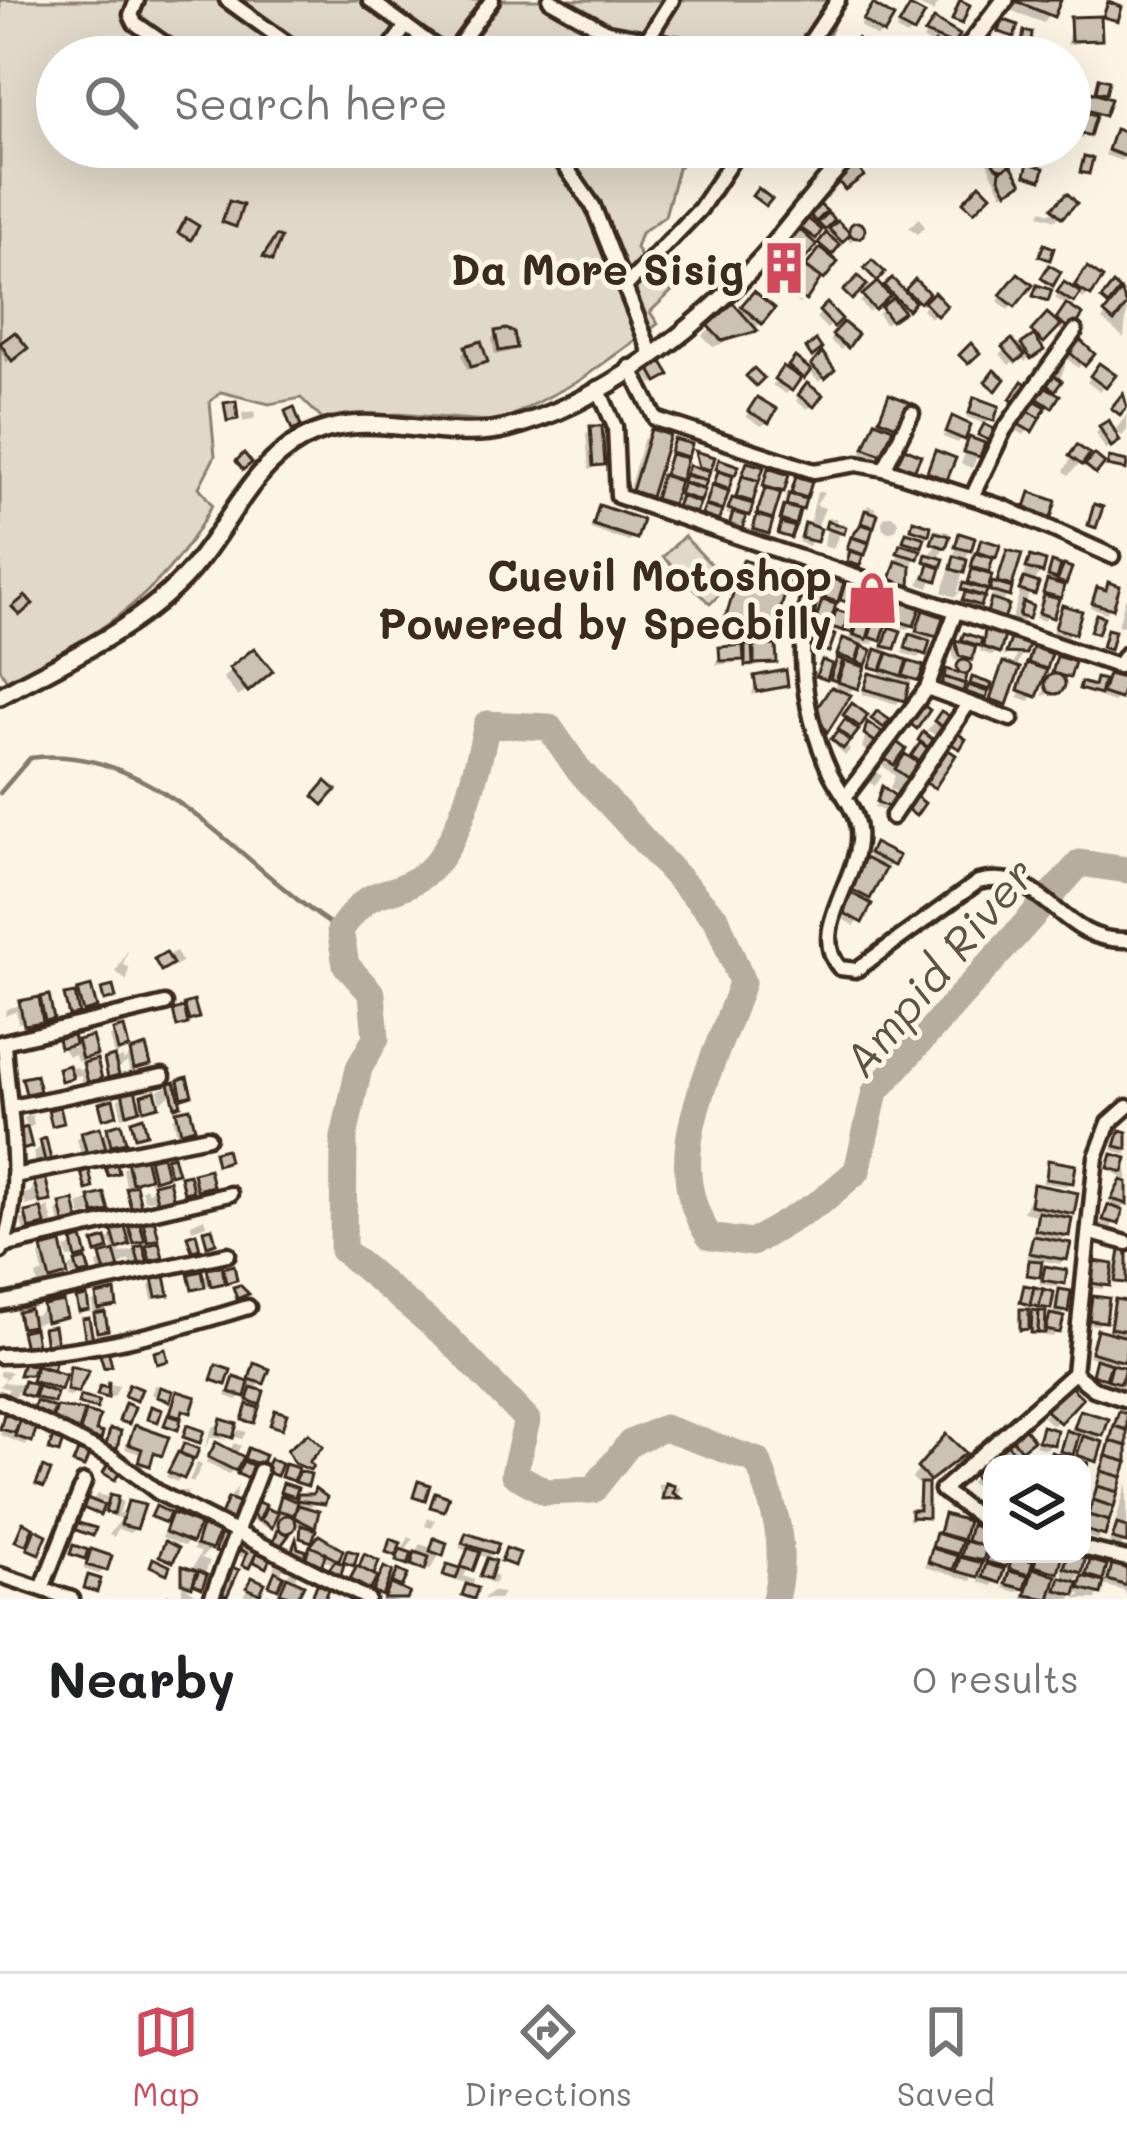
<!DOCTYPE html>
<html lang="en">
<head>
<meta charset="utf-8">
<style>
	body { margin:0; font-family:Mali,sans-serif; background:#f6f6f6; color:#202124 }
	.controls { position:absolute; right:36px; bottom:36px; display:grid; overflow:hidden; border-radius:24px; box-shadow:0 12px 48px #0002 }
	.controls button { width:108px; height:108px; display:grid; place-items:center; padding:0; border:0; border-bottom:3px solid #e0e0e0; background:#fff; color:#202124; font:60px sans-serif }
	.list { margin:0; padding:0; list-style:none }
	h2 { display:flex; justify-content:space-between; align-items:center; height:156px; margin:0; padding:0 48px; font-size:51px }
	h2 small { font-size:39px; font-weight:400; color:#757577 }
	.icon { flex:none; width:66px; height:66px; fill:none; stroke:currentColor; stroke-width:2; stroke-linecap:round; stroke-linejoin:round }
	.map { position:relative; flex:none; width:1127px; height:1599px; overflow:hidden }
	.search { position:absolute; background:#fff; box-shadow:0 12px 48px #0002; left:36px; right:36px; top:36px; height:132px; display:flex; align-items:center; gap:30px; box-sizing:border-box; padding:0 42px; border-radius:66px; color:#757577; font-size:45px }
	.sheet { height:372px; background:#fff }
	nav { display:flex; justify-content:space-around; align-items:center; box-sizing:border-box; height:168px; border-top:3px solid #e0e0e0; background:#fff; font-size:33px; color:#757577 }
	nav a { display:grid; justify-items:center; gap:6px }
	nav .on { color:#d1495b }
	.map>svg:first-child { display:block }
	.green { fill:#e0d8c8; stroke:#8e8173; stroke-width:3 }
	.shadow { fill:#0003; fill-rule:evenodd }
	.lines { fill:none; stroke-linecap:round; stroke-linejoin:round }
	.stream { stroke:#85796b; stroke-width:4.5 }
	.river { stroke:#b7ad9e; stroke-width:27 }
	.building { fill:#ccc2b3; stroke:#3b2a1e; stroke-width:3 }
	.minor-casing { stroke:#3b2a1e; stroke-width:21 }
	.tertiary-casing { stroke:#3b2a1e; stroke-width:24 }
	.minor { stroke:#fcf5e5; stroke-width:12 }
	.tertiary { stroke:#fcf5e5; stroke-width:15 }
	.labels { text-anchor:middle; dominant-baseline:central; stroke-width:10; stroke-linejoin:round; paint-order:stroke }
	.poi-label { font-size:42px; font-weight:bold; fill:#3b2a1e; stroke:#fcf5e5; text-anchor:end }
	.water-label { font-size:45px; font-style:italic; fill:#605144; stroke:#fcf5e5 }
</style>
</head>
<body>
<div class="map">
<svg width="1127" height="1599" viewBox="0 0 1127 1599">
	<rect width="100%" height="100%" fill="#fcf5e5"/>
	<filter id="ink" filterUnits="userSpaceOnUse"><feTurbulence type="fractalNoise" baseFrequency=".00833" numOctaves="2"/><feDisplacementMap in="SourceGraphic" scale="24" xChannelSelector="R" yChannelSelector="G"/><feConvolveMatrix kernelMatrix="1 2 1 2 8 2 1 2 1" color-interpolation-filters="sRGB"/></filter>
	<g filter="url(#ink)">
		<g class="green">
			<path d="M0,0H827L835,20L821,57H57V147H748L720,153L695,149L678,168L665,216L641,233L636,248L644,263L676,276V287L650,312L658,324L579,381L500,422L398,414L323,420L301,398L269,404L221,392L210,402L215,456L199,487L212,505C164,598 95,634 9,686L0,668Z"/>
			<path d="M684,536L730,584L710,604L663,557Z"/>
		</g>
		<g class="shadow">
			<path d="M923,0H941L933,12L920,6Z"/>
			<path d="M1010,0H1057L1044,23L1007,9Z"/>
			<path d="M869,12L882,32L877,37L860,26Z"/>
			<path d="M905,14L912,31L907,36L896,30Z"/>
			<path d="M1071,20L1099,39L1067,45Z"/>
			<path d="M930,28L952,43L947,48L932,39L940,51L935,57H926L935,47L923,39Z"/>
			<path d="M1098,83L1102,114L1092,117L1082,139L1072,136L1083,114L1076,112L1081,98L1086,94L1095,97Z"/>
			<path d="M1116,133L1127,137L1122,161L1105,155Z"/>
			<path d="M1003,150L1018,182L1002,194L986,161Z"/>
			<path d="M1067,197L1073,203L1056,220L1039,215L1042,210L1051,213Z"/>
			<path d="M819,208L810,224L817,229L828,217L845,233L856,223L862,231L850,242L846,235L835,245L826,257L834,262L799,304L782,293L829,234L821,227L798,261L784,249Z"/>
			<path d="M919,218L925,227L918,234L909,228Z"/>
			<path d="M1082,275L1099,278L1084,299L1076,294L1067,306L1055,298L1060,291H1072Z"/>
			<path d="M1018,277L1029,286L1008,310L998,301Z"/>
			<path d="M892,283L904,295L915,284L925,293L885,324L878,314L892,302L886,296L869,312L860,302L877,286L882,292Z"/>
			<path d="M755,295L771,309L754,331L713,347L702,336L733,307L738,313Z"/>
			<path d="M1121,295L1127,300L1114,317L1127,310L1124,338L1102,320Z"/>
			<path d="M934,296L943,306L930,318L922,309Z"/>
			<path d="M827,307L838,319L827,329L816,318Z"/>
			<path d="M1062,312L1070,329L1058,344L1054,340L1062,331L1055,327L1025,362L1021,355L1009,365L1000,354L1011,343L1018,351L1047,317L1054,323Z"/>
			<path d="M843,326L854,335L841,350L830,341Z"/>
			<path d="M496,334L513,347L509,352L495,355L492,338Z"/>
			<path d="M15,336L24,348L6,363L0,347Z"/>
			<path d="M1077,341L1091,354L1078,368L1064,356Z"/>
			<path d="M467,349L485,361L467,370L462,354Z"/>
			<path d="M822,357L831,370L819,382L809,371Z"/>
			<path d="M796,361L807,370L786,394L772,385Z"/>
			<path d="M1060,364L1065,366L1061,377L1055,375Z"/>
			<path d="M649,367L661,379L652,384L644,371Z"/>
			<path d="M1095,371L1104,386L1099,391L1087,382Z"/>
			<path d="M1050,379L1058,382L1049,393L1050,406L1042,408L1024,435L1015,429Z"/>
			<path d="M802,392L812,405L807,409L796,401Z"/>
			<path d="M889,397L899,426L890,429L875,459L861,453Z"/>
			<path d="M974,401L991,420L986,424L966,417Z"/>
			<path d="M753,405L767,422L762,426L746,417Z"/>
			<path d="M254,411L255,418L243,422L242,413Z"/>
			<path d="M1127,415V430L1122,436L1115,430Z"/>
			<path d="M953,420L962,438L958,443L943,437Z"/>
			<path d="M1101,428L1112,446L1105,449L1096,433Z"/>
			<path d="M591,429L602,464L589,470L586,434Z"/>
			<path d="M651,432L648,495L640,503L626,499L643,440Z"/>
			<path d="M970,440L977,456L972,468L961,464Z"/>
			<path d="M675,442L688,446L672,497L685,484L688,470L698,471L695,455L711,459L692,513L678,508L680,500L672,498L665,508L652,504Z"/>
			<path d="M1077,449L1080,463L1069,475L1064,471Z"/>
			<path d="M936,454L945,479L940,483L924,477Z"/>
			<path d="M718,464L735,467L714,523L702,519L716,486Z"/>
			<path d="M748,465L760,469L738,529L730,527L733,516L726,514Z"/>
			<path d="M769,472L785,477L761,537L750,534Z"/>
			<path d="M817,492H824L816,505L825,508L809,546L798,542L810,523Z"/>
			<path d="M868,505L876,508L856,566L848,563L850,556L845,554Z"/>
			<path d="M600,509L634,537L629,542L590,529Z"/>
			<circle cx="890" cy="524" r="8"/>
			<path d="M828,518H836L837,527L844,522L833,549L824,546Z"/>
			<path d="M935,529L949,532L929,588L918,584L930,564L925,563L934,549Z"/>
			<path d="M960,536L969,550L957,593L966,584L977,547L982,543L996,547L977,606L962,601L963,589L955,597L942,592Z"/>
			<path d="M905,537L919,546L903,590L887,585Z"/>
			<path d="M1008,553L1010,585L996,622L984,617Z"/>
			<path d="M1029,561L1040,571L1027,599V617L1018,627L1010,625Z"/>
			<path d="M1051,567L1068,570L1045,621L1035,618Z"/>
			<path d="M831,582L837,596L846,587L862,591L857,602L836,600L831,605V611L851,618L850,630L860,620L869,621L880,599L912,624L907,629L884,622L873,644L859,643L848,665L856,667L862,651L855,687L850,692L836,687L834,692L847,697L821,734L812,718L834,692L840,673L831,680L835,659L852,634L845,632L849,622L832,633L822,655L807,649L820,629L812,627Z"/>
			<path d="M1109,586L1110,608L1106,613L1090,607L1093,595Z"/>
			<path d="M1127,598V625L1118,626L1125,599Z"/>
			<path d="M1062,609L1072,633L1067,637L1052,633Z"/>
			<path d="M924,614L934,635L918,658L902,653Z"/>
			<path d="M890,630L893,648L884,651L880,666L889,657L920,668L897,704L861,694L870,676L878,679L881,671L871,668Z"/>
			<path d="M985,632L997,651L992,656L980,651Z"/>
			<path d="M963,638L980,642L965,663L969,668L958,692L942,687L946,674H955L961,662L954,660L952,648Z"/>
			<path d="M1012,642L1025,647L1000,708L988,704L999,671L1012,669L1020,647L1003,658Z"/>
			<path d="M746,648L749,655L755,649L774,662L751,668L745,666V654L736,663L716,665L721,650L740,654Z"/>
			<path d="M1035,652L1049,655L1030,701L1018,697Z"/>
			<path d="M1058,659L1071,664L1060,690L1042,696Z"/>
			<path d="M231,670L261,679L238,697L223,678Z"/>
			<path d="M1109,677L1118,697L1113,702L1079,690L1094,689Z"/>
			<path d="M755,679L785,685L752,695Z"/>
			<path d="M852,707L864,716L844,744L850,750L845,756L832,742Z"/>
			<path d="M942,715L951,721L938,737L927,730Z"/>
			<path d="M964,718L968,720L956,749L947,743Z"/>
			<path d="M868,726L876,742L871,754L862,748Z"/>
			<path d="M923,736L933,743L927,751L931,754L901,796L890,788L895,776L877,761L891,742L909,760Z"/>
			<path d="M862,758H866L854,773L851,771Z"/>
			<path d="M875,771L882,776L875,786L867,781Z"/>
			<path d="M882,790L898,801L888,813L874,807Z"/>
			<path d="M870,852L892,865L884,868L862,903L855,926L837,916Z"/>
			<path d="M128,949L123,965L129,967L127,981L116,972Z"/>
			<path d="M176,951L182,962L175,966L172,960L158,969L155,963Z"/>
			<path d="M78,992L93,1007L68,1016L64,999Z"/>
			<path d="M42,1000L49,1019L18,1023L16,1011L5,1016L6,1009Z"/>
			<path d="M114,1032L126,1047L115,1058L110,1037Z"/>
			<path d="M70,1038L73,1048L78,1043L94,1054L77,1062L75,1054L68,1056L59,1042Z"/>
			<path d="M131,1053L148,1064L130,1072L127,1062L107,1078L104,1063L123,1057L124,1061Z"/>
			<path d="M84,1066L99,1078L94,1083L83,1085L81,1075L60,1080L59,1070L78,1067L79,1071Z"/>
			<path d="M179,1083L187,1096L176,1098L174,1106L171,1094L161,1102L158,1090Z"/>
			<path d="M123,1095L135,1104L142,1098L156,1105L122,1117L118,1100Z"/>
			<path d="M178,1114L192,1128L177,1135L173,1119Z"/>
			<path d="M32,1115L34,1125L28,1128L24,1118Z"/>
			<path d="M108,1129L123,1141L82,1157L77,1139L82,1134L100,1138Z"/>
			<path d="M1121,1133L1127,1135V1155L1112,1150Z"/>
			<path d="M44,1144L46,1160L36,1163L33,1153Z"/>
			<path d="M1113,1157L1127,1161V1181L1109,1169Z"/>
			<path d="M167,1160L173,1174L168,1171L150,1183L148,1176L133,1184L138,1205L130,1208L123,1169L128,1164L144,1168L151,1162L161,1166Z"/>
			<path d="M1049,1164L1071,1181L1066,1186L1042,1183Z"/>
			<path d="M195,1176L210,1185L183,1193L180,1180L188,1182Z"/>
			<path d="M35,1181L47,1200L26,1206L23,1194L31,1192Z"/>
			<path d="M1118,1185L1127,1186V1199L1111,1228L1101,1224Z"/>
			<path d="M154,1186L169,1199L144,1200L141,1190L146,1187L148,1193Z"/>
			<path d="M1034,1187L1071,1212L1063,1219L1066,1235L1057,1244L1064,1259L1060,1264L1039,1260L1035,1277L1027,1276L1034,1259L1026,1258L1038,1235L1032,1234L1039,1216L1023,1212Z"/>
			<path d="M91,1199L105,1210L81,1216L78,1204Z"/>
			<path d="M61,1206L76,1221L61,1229L57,1211Z"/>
			<path d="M49,1207L54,1228L48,1231L45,1220L24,1232L21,1220Z"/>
			<path d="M204,1218L206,1225L192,1230L191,1224Z"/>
			<path d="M144,1225L156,1238L146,1248L156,1246L158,1258L130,1265L129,1260L100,1276L97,1263L113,1255L111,1244L95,1253L93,1246ZM131,1240L142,1241L144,1248L118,1254Z"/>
			<path d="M80,1242L82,1257L68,1258L65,1249Z"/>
			<path d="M44,1251L65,1272L71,1266L84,1263L85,1273L71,1275L70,1270L60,1279L38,1285L36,1275L43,1272L39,1255Z"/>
			<path d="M1121,1253L1127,1254V1280L1101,1277L1108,1283L1102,1289L1088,1287L1090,1269L1095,1264L1115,1267Z"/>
			<path d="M1046,1269L1062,1282L1057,1287L1039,1284Z"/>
			<path d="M225,1270L232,1281L190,1289V1277L201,1280L209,1272Z"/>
			<path d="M154,1282L166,1294L152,1300L149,1286Z"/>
			<path d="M1023,1290L1048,1304L1060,1292L1065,1310L1053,1337L1031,1333V1323L1020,1330L1021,1312L1026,1321L1033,1313L1042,1325L1054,1311L1055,1300L1046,1309L1021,1303Z"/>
			<path d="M97,1298L114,1305L102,1311L105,1329L96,1332L92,1303Z"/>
			<path d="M1093,1299L1103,1320L1098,1325L1085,1324Z"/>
			<path d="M1116,1302L1127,1304V1330L1119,1338L1127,1344L1115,1368L1127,1367V1393L1108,1381L1111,1369L1099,1382L1089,1379L1100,1360L1088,1356L1093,1337L1107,1335Z"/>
			<path d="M44,1308L63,1316L20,1328L19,1314L37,1315Z"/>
			<path d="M34,1362L50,1368L46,1372L58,1389L46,1407L96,1418L92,1433L98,1439L94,1444L29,1418L41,1400L17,1392L13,1402L2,1399L9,1389L0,1386L6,1378L0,1376V1371L11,1372L4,1382L29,1386L32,1376H20Z"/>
			<path d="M255,1367L262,1382L253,1391L257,1403L250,1423L242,1421L252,1403L247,1402L255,1387L246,1383Z"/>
			<path d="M71,1369L75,1392L70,1397L64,1395Z"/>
			<path d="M235,1380L242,1395L237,1400L226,1396Z"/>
			<path d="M110,1384L119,1386L114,1397L98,1396Z"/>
			<path d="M155,1384L170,1392L166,1401L151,1394Z"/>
			<path d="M1069,1389L1079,1398L1053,1426L1043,1417Z"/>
			<path d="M1081,1413L1101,1435L1093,1442L1095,1460L1085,1464L1082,1473V1464H1046L1056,1457ZM1077,1434L1086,1437L1071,1451Z"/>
			<path d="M1120,1415L1127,1417V1451L1098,1540L1082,1535L1087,1514L1082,1513V1500L1090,1502Z"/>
			<path d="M5,1417L33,1428L25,1445L0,1435Z"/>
			<path d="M222,1422L220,1436L227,1440L211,1437L204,1450L212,1428Z"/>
			<path d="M135,1428L160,1454L149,1457L142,1469L135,1466L140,1454L125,1449Z"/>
			<path d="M239,1430L246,1432L242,1439L232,1436Z"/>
			<path d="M1022,1430L1025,1445L1004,1464H992V1476L978,1489L970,1482Z"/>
			<path d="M1043,1430L1051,1444L1046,1449L1035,1446Z"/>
			<path d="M234,1443L241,1446L235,1455L243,1460L229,1474L206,1462L212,1450L229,1452Z"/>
			<path d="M939,1446L954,1461L925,1483V1516L908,1521L915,1513L920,1486L912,1478Z"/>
			<path d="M184,1448L193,1457L177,1482L166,1477Z"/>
			<path d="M197,1463L202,1465L193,1483L189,1481Z"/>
			<path d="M658,1483L681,1488L678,1496L662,1500Z"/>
			<path d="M1127,1483V1538L1121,1547L1109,1544Z"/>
			<path d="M238,1486L229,1520L218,1523L224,1506Z"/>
			<path d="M282,1488L293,1495L288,1500L297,1503L306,1495L322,1503L302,1509L312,1526L309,1541L300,1540L301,1528L295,1525L278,1549L274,1522L268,1528L251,1520L252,1504L274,1514L285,1495Z"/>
			<path d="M188,1491L185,1501L170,1493L172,1491Z"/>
			<path d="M992,1492V1508L991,1509L983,1500Z"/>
			<path d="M98,1494L123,1502L119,1514L129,1504L135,1528L130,1533L118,1529L114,1537L109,1535L121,1519L105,1513L108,1503L102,1501L96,1514L83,1509Z"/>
			<path d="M173,1517L189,1541L184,1546L162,1537Z"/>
			<path d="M428,1518L435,1520L432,1528L425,1526Z"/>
			<path d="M945,1518L961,1539L972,1529L985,1532L971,1581L925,1567Z"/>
			<path d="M203,1530L210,1549L201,1558L210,1561L200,1586L187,1588L202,1599H165L167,1593L182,1598V1570L191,1572L201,1552L193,1550Z"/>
			<path d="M467,1536L493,1553L488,1558L476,1554L464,1576L474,1580L470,1599L463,1596L470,1584L443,1576L446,1569L458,1573L469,1551L459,1548Z"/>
			<path d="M409,1537L413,1539L404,1553L414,1557L420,1544L429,1547L435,1542L440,1554L430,1570L396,1562Z"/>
			<path d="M315,1543L336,1559L333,1563L341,1566L320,1560L313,1572L294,1550L308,1556Z"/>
			<path d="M243,1544L254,1549L250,1561L259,1552L268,1556L263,1568L249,1562L239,1570L244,1558L236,1554Z"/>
			<path d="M992,1544V1554H1006L992,1586L979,1582Z"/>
			<path d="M92,1552L104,1570L99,1574L83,1569Z"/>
			<path d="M1013,1554H1060L1056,1568L1069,1555L1083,1558L1078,1576L1091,1564L1101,1579L1113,1567L1127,1571V1599L1125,1591L1100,1584L1096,1599H1076L1082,1594L1077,1593L1085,1570L1074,1581L1071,1599H1022L1027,1582L1017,1592L1003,1588ZM1063,1564V1578L1048,1593L1050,1577Z"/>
			<path d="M277,1561L285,1564L274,1589L270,1586L280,1571L273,1568Z"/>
			<path d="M486,1563L489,1573L498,1576L494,1584L481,1578Z"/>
			<path d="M292,1567L300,1570L292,1583L300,1587L294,1599H262L267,1593L277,1598Z"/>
			<path d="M252,1581L261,1585L253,1599H242Z"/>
			<path d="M492,1591L503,1593L499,1599H483Z"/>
		</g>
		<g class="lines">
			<path class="stream" d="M0,793L30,758C156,741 244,871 340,930"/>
			<path class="river" d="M775,1599C788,1549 775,1508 758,1461L664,1428L630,1443L593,1490L546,1492L514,1474L527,1420L446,1336L343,1250L344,1137L359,1068L376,1038L372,994L346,965L340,930C377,878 381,904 422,876C459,852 478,765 487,724L549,727L578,769L717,920L742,982C717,1063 654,1157 710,1237L752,1243L822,1201L857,1171L875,1092L1080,863L1127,870"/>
		</g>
		<g class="building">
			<path d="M960,0L970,5L962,24L952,20Z"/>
			<path d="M1013,0H1061L1054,17Z"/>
			<path d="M1108,2L1122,7L1118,21L1103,17Z"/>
			<path d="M873,4L894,17L884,34L863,20Z"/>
			<path d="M910,6L925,14L914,33L899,25Z"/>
			<path d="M1101,16L1102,40L1071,41L1070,17Z"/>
			<path d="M934,19L960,35L954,45L925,33Z"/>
			<path d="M1002,19L1018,25L1014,37L998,32Z"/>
			<path d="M1024,31L1032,32L1030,50L1021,49Z"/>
			<path d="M857,38L875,55L873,57L840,56Z"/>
			<path d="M935,42L944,50L939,57H926Z"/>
			<path d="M1099,78L1109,81L1106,94L1096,92Z"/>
			<path d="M1070,84L1079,87L1070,115Z"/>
			<path d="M1085,90L1111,99L1105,116L1079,107Z"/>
			<path d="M1081,112L1096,116L1090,136L1075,131Z"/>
			<path d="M1115,129L1127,133V157L1108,150Z"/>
			<circle cx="1002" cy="159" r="10"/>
			<path d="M869,151L877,161L867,169L859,159Z"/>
			<path d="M1084,156L1093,158L1089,174L1080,172Z"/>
			<path d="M854,162L864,176L845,190L835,177Z"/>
			<path d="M1028,163L1044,168L1041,180L1025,175Z"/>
			<path d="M1011,165L1022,183L1007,192L999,178L1000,171Z"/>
			<path d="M980,184L991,195L974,212L963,202Z"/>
			<path d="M758,188L772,199L766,206L752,196Z"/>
			<path d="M1067,193L1077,203L1062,218L1052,208Z"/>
			<path d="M229,201L243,205L236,227L222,222Z"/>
			<path d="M819,204L827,211L816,222L809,214Z"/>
			<path d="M828,213L835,220L825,230L818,223Z"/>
			<path d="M806,217L822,230L816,239L799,227Z"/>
			<path d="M186,218L199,226L191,240L178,233Z"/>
			<path d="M838,221L851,234L842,242L829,229Z"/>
			<circle cx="857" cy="230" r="8"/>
			<path d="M798,228L817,245L805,259L786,243Z"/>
			<path d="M826,233L840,245L832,255L818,243Z"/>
			<path d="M276,236L281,238L272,261L263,257Z"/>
			<path d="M1044,244L1054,248L1050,260L1039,256Z"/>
			<path d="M820,248L838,262L824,280L806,266Z"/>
			<path d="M784,254L797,263L784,282L771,273Z"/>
			<path d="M872,260L885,272L877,281L864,268Z"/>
			<path d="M799,264L821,278L806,301L784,287Z"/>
			<path d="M1049,265L1061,272L1053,286L1041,278Z"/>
			<path d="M1087,267L1103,278L1091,296L1074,286Z"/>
			<path d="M1018,273L1033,285L1015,307L1000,295Z"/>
			<path d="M858,276L867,285L852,300L843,291Z"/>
			<path d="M892,278L915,302L908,310L884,286Z"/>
			<path d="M915,279L929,293L920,303L905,290Z"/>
			<path d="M877,282L890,296L875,310L862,295Z"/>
			<path d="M1064,282L1081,293L1074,303L1057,292Z"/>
			<path d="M1113,284L1120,290L1108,305L1101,299Z"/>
			<path d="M1037,285L1052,290L1048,301L1033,296Z"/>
			<path d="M754,291L775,308L762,324L741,306Z"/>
			<path d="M1121,291L1127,305L1114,322L1104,313Z"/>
			<path d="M934,292L947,306L937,316L924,302Z"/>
			<path d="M893,298L904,312L891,321L881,307Z"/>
			<path d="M733,303L758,331L722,341L708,326Z"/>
			<path d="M827,303L842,319L834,327L819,311Z"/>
			<path d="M1066,304L1083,315L1072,331L1056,319Z"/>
			<path d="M1047,313L1061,325L1044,343L1031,331Z"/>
			<path d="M843,322L858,334L848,348L832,335Z"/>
			<path d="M506,329L514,332L517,348L499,351L495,331Z"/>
			<path d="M15,332L28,348L12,361L0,343Z"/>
			<path d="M1034,335L1044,350L1031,359L1021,344Z"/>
			<path d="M1077,337L1095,354L1085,366L1066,349Z"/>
			<path d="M1012,339L1025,355L1016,362L1002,347Z"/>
			<path d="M816,340L822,349L812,357L806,348Z"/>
			<path d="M481,341L488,362L471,367L465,346Z"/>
			<path d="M971,343L980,353L968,364L959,355Z"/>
			<path d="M822,352L835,370L825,379L811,365Z"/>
			<path d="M659,357L670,375L657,382L647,364Z"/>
			<path d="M795,357L811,370L804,379L788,366Z"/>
			<path d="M1099,363L1116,375L1106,388L1090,376Z"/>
			<path d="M783,366L801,378L792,391L774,379Z"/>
			<path d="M754,368L764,378L756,386L746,376Z"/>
			<path d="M994,370L1005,379L996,391L985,382Z"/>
			<path d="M1051,373L1062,381L1055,391L1044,383Z"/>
			<path d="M1022,381L1031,387L1019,405L1010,399Z"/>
			<path d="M807,383L823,395L814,407L798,395Z"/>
			<path d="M1042,385L1060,395L1052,408L1035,397Z"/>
			<path d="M1123,393L1127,407L1120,415L1111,408Z"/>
			<path d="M889,394L912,403L902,428L879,419Z"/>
			<path d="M757,397L777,409L769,423L748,411Z"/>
			<path d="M974,397L999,406L994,421L969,413Z"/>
			<path d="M1032,399L1046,407L1040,418L1026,410Z"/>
			<path d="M236,401L238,419L227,421L224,403Z"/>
			<path d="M294,407L301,426L292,430L285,411Z"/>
			<path d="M1026,410L1040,418L1032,432L1018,424Z"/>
			<path d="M952,416L971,425L965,440L946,432Z"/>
			<path d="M1109,420L1120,441L1111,447L1099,426Z"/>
			<path d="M875,421L893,428L882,455L864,448Z"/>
			<path d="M984,424L1000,432L995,443L978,435Z"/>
			<path d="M590,426H602L605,465L593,466Z"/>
			<path d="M651,429L670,435L651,497L632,491Z"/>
			<path d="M969,437L985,443L980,457L964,452Z"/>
			<path d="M674,439L692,444L688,457L670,452Z"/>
			<path d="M1077,445L1090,454L1082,465L1069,456Z"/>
			<path d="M902,447L921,455L913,473L894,464Z"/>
			<path d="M935,450L956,458L947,480L927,472Z"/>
			<path d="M695,451L715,457L711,470L699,467Z"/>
			<path d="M244,453L252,463L243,470L236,461Z"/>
			<path d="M670,454L687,458L681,480L664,475Z"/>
			<path d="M1094,454L1105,463L1096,474L1085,465Z"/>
			<path d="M1109,457L1127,461L1126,470L1107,466Z"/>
			<path d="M719,459L739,466L735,475L716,469Z"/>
			<path d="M747,462L764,467L759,481L742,476Z"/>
			<path d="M689,465L710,472L707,480L686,474Z"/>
			<path d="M768,468L789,475L784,492L763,486Z"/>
			<path d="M718,471L733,476L729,489L714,484Z"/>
			<path d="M662,475L680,481L673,504L655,499Z"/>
			<path d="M685,475L707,481L704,488L683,482Z"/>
			<path d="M742,476L759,481L753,502L736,497Z"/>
			<path d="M796,477L812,482L807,498L791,493Z"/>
			<path d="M683,483L705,490L701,501L679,494Z"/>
			<path d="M712,485L729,491L723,510L706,505Z"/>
			<path d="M765,488L781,493L773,519L757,514Z"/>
			<path d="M1030,492L1056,501L1049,524L1024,510Z"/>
			<path d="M789,494L806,499L803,510L786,505Z"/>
			<path d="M681,496L700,503L696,513L677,507Z"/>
			<path d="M732,498L753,504L750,516L728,509Z"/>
			<path d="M1094,504L1103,507L1096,528L1088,525Z"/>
			<path d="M599,505L643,520L637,539L593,525Z"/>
			<path d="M705,506L722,511L718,523L701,518Z"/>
			<path d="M784,506L800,510L796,525L780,520Z"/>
			<path d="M865,510L878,514L874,527L861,523Z"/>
			<path d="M733,512L746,516L742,530L729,526Z"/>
			<path d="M757,515L773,520L769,534L753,529Z"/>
			<path d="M913,520L931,526L929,535L911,529Z"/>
			<path d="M827,521L846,527L844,534L825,528Z"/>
			<path d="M781,523L795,527L791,538L778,534Z"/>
			<path d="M805,523L821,529L817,542L801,538Z"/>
			<path d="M861,524L873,528L869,542L852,537Z"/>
			<path d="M906,532L925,538L922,547L903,541Z"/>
			<path d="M935,532L950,536L946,548L931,543Z"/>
			<path d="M959,533L975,538L971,551L955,547Z"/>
			<path d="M851,537L869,543L865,555L847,549Z"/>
			<path d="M981,539L1000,545L996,558L977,552Z"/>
			<path d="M900,544L921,550L918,559L897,553Z"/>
			<path d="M1007,550L1022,554L1012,586L997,582Z"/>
			<path d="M850,551L863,555L860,566L847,562Z"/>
			<path d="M975,553L993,558L989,572L971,567Z"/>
			<path d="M926,554L944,559L941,567L924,561Z"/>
			<path d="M954,556L967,560L964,573L951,569Z"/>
			<path d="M1030,556L1046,561L1043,573L1026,568Z"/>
			<path d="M743,560L791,575L772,637L724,623Z"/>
			<path d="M896,561L911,566L910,587L890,580Z"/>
			<path d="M1052,562L1061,565L1057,579L1048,576Z"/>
			<path d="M929,564L941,568L937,581L925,577Z"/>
			<path d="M1064,565L1072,568L1066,584L1057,581Z"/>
			<path d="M972,569L992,575L988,590L968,583Z"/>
			<path d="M830,578L844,582L838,602L824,598Z"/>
			<path d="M1024,578L1039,583L1035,595L1019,590Z"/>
			<path d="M1047,580L1064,585L1061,598L1043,593Z"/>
			<path d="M992,582L1012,588L1010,597L990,591Z"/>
			<path d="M1108,582L1120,586L1113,609L1092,603L1097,587L1106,590Z"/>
			<path d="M845,583L856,587L850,603L840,600Z"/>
			<path d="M963,583L987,590L985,597L961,589Z"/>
			<path d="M965,592L984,597L981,606L962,600Z"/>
			<path d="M879,595L920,608L914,626L873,613Z"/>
			<path d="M1044,595L1059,599L1053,618L1039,613Z"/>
			<path d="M25,596L33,604L20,615L12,607Z"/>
			<path d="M991,599L1009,605L1004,619L987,613Z"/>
			<path d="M822,600L836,604L829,627L815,622Z"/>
			<path d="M1023,602L1033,606L1029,619L1019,616Z"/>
			<path d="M1062,605L1082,611L1075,634L1055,628Z"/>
			<path d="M836,610L849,614L844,631L831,627Z"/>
			<path d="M851,610L859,612L852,633L845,631Z"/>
			<path d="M923,610L943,617L937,637L916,631Z"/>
			<path d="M1096,614L1104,617L1098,634L1090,631Z"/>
			<path d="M875,616L887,620L881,641L869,637Z"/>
			<path d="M859,617L872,621L867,639L854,635Z"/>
			<path d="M889,627L901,631L895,649L883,646Z"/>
			<path d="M816,629L835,635L829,652L810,645Z"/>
			<path d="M985,629L1005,636L1000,653L983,647Z"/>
			<path d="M1107,629L1115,631L1110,650L1102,647Z"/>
			<path d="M964,633L982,639L980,646L961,640Z"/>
			<path d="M909,634L930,641L926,655L905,648Z"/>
			<path d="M843,638L861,645L856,661L837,655Z"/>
			<path d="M1011,639L1029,645L1026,654L1006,653Z"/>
			<path d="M955,640L976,646L972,660L959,656Z"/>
			<path d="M743,645L744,660L720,661L719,647Z"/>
			<path d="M745,645H752L753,665L745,666Z"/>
			<path d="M776,645L777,663L754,664V646Z"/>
			<path d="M862,646L872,650L866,665L857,662Z"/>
			<path d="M1033,647L1052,654L1047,669L1028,663Z"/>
			<path d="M254,648L273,671L248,692L229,668Z"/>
			<path d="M876,649L887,653L881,670L870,667Z"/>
			<path d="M888,653L907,660L902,676L882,669Z"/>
			<path d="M1057,656L1075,662L1070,678L1052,673Z"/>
			<path d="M837,658L843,660L836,681L830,679Z"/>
			<circle cx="964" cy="667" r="7"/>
			<path d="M822,660L832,664L827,680L816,676Z"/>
			<path d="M845,661L865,667L858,689L838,682Z"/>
			<path d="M908,661L924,666L919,681L903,676Z"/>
			<path d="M1003,662L1020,668L1007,705L990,699Z"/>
			<path d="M1027,663L1047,670L1037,697L1018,690Z"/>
			<path d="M946,669L967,675L965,684L944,677Z"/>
			<path d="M786,670L788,686L757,692L754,676Z"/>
			<path d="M869,673L909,684L905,701L864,689Z"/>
			<circle cx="1055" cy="684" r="10"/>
			<path d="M1108,674L1127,679L1120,699L1102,693Z"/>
			<path d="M944,677L965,684L963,692L941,685Z"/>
			<path d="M972,677L992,684L990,690L970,684Z"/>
			<path d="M1096,678L1104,680L1100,695L1079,689L1081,682L1094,686Z"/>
			<path d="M968,685L988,692L986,699L966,692Z"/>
			<path d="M831,687L851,695L827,733L815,711Z"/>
			<path d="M918,701L930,710L917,729L904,719Z"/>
			<path d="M852,703L868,715L860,727L843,715Z"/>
			<path d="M877,711L890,720L884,728L871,719Z"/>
			<path d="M941,711L956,720L949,731L934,721Z"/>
			<path d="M845,719L859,730L851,740L838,729Z"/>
			<path d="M867,722L885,734L878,744L864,734Z"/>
			<path d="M952,730L966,739L960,749L946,741Z"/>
			<path d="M838,731L850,741L843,749L831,739Z"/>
			<path d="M923,732L938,743L932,750L918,740Z"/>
			<path d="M891,738L906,749L894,765L879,755Z"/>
			<path d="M920,743L936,753L927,766L911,756Z"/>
			<path d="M944,747L956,755L935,788L922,781Z"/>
			<path d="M905,754L924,767L913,782L895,769Z"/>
			<path d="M326,781L336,790L323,805L313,796Z"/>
			<path d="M882,786L902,801L895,810L877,802Z"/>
			<path d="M913,794L925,803L916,816L904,807Z"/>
			<path d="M874,843L899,856L894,866L869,853Z"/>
			<path d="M865,858L886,869L870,899L849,888Z"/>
			<path d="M849,892L872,904L862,923L839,910Z"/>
			<path d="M166,952L173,964L161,971L154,959Z"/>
			<path d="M91,986L97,1008L83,1012L77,990Z"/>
			<path d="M113,986L116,998L104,1001L101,989Z"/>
			<path d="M75,993L79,1014L69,1016L64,995Z"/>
			<path d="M49,995L54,1019L45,1021L40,997Z"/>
			<path d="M39,997L43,1022L24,1025L19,1001Z"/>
			<path d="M194,1001L199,1018L189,1021L184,1004Z"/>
			<path d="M184,1007L188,1024L177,1027L173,1010Z"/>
			<path d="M124,1027L129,1048L118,1051L113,1030Z"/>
			<path d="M73,1034L75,1044L60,1048L58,1038Z"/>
			<path d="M92,1036L97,1055L82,1059L77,1040Z"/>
			<path d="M146,1046L151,1065L134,1069L130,1051Z"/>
			<path d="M114,1056L119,1075L108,1078L104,1059Z"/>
			<path d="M97,1059L102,1079L88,1082L83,1063Z"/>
			<path d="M69,1065L73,1078L61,1081L58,1068Z"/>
			<path d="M36,1075L40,1091L26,1094L22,1078Z"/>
			<path d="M187,1077L192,1095L182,1098L178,1080Z"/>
			<path d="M175,1082L181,1105L175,1107L169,1083Z"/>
			<path d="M135,1089L140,1110L127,1114L122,1092Z"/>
			<path d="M155,1091L159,1106L144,1110L141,1095Z"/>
			<path d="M113,1099L117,1115L103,1119L99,1103Z"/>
			<path d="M60,1107L64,1123L52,1126L48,1110Z"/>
			<path d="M190,1108L195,1128L181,1132L176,1111Z"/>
			<path d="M143,1117L147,1134L135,1137L131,1121Z"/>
			<path d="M121,1123L126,1142L111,1145L107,1127Z"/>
			<path d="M27,1127L32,1147L22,1150L18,1130Z"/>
			<path d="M100,1127L106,1149L87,1154L81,1132Z"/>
			<path d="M1120,1130L1127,1132V1149L1115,1146Z"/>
			<path d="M46,1138L51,1160L45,1161L40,1140Z"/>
			<path d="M226,1149L229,1161L217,1165L214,1152Z"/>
			<path d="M1112,1154L1127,1158L1123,1172L1108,1168Z"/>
			<path d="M162,1156L167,1176L154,1180L149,1159Z"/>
			<path d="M173,1156L178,1173L170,1175L166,1158Z"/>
			<path d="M145,1157L150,1178L132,1183L127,1161Z"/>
			<path d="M116,1160L119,1173L108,1176L104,1164Z"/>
			<path d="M1048,1160L1076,1165L1073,1183L1046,1179Z"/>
			<path d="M209,1169L213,1186L197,1190L193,1173Z"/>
			<path d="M89,1170L93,1188L86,1190L81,1172Z"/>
			<path d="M189,1174L193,1191L184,1193L180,1176Z"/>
			<path d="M45,1176L51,1201L40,1203L33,1178Z"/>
			<path d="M169,1180L174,1201L158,1205L153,1184Z"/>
			<path d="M1121,1180L1127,1182V1204L1111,1199Z"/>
			<path d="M1033,1184L1078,1193L1074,1214L1030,1205Z"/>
			<path d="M136,1185L141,1206L131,1208L126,1188Z"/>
			<path d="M104,1193L109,1211L94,1214L89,1197Z"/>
			<path d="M74,1200L79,1222L65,1226L60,1203Z"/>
			<path d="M1108,1205L1123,1210L1119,1224L1103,1220Z"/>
			<path d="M41,1208L45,1225L29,1229L25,1212Z"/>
			<path d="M1038,1212L1072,1218L1069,1236L1035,1230Z"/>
			<path d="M154,1219L159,1239L148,1242L143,1222Z"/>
			<path d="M140,1224L145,1241L134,1244L129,1227Z"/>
			<path d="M125,1227L130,1245L117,1249L112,1231Z"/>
			<path d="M212,1228L216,1243L207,1246L203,1230Z"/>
			<path d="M196,1233L200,1249L192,1251L187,1236Z"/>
			<path d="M1033,1236L1071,1243L1067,1260L1029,1253Z"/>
			<path d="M82,1238L87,1256L76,1259L72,1241Z"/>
			<path d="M106,1238L109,1249L96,1253L93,1242Z"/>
			<path d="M159,1242L163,1258L150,1261L146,1246Z"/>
			<path d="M61,1243L68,1275L50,1280L42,1248Z"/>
			<path d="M143,1245L148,1264L140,1266L135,1248Z"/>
			<path d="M1120,1250L1127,1251V1283L1115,1282Z"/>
			<path d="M114,1251L119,1269L105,1273L100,1255Z"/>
			<path d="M86,1259L90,1273L79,1275L75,1262Z"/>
			<path d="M1029,1260L1042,1261L1040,1277L1027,1275Z"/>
			<path d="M1094,1261L1113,1264L1110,1286L1091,1283Z"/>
			<path d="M234,1265L237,1280L226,1283L223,1268Z"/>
			<path d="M222,1266L225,1283L211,1286L207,1269Z"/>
			<path d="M1045,1266L1067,1270L1065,1284L1042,1280Z"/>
			<path d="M202,1271L205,1287L192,1290L188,1274Z"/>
			<path d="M165,1276L169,1295L156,1297L152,1279Z"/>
			<path d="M240,1285L249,1294L237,1299L233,1287Z"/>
			<path d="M1024,1285L1034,1287L1030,1305L1020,1302Z"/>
			<path d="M1034,1287L1043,1289L1039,1307L1030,1305Z"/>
			<path d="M1043,1289L1054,1292L1051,1309L1039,1307Z"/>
			<path d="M1059,1289L1071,1291L1068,1312L1056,1310Z"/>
			<path d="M115,1291L117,1306L98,1309L96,1295Z"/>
			<path d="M87,1296L89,1310L79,1312L76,1298Z"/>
			<path d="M1092,1296L1109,1298L1106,1322L1089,1320Z"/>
			<path d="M1115,1299L1127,1301V1331L1110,1328Z"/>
			<path d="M63,1301L67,1317L46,1322L43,1305Z"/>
			<path d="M30,1309L33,1326L21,1328L18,1312Z"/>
			<path d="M1020,1309H1029V1329L1020,1330Z"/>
			<path d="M1032,1310L1039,1311L1038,1333H1031Z"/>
			<path d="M1039,1311H1046L1045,1333H1038Z"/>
			<path d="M105,1312L108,1330L97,1332L94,1314Z"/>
			<path d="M1050,1314L1064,1317L1060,1333L1046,1330Z"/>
			<path d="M89,1318L93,1340L86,1341L82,1319Z"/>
			<path d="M54,1326L57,1343L46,1346L43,1328Z"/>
			<path d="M34,1328L37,1345L25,1348L21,1331Z"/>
			<path d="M1097,1329L1127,1337L1125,1362L1091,1352Z"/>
			<path d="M107,1346L112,1366L104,1368L98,1348Z"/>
			<path d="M165,1349L168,1361L157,1364L154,1352Z"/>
			<path d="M35,1357L55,1363L53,1370L33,1364Z"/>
			<path d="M1096,1359L1111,1364L1106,1379L1092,1375Z"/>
			<path d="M23,1363L35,1366L32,1375H19Z"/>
			<path d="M254,1363L270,1369L264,1384L249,1379Z"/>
			<path d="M1112,1364L1125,1367L1121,1383L1108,1380Z"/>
			<path d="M216,1365L231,1370L226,1385L211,1380Z"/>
			<path d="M37,1366L66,1375L61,1390L32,1381Z"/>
			<path d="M70,1366L89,1371L78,1393L67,1390Z"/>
			<path d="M234,1377L249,1382L245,1397L229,1392Z"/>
			<path d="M24,1381L36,1385L32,1397L20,1393Z"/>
			<path d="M109,1381L108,1398L97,1395L100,1386L107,1388Z"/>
			<path d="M129,1384L142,1389L137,1401L124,1396Z"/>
			<path d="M1069,1385L1083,1398L1060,1423L1045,1410Z"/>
			<path d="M38,1386L57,1393L54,1403L34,1397Z"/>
			<path d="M160,1387L173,1391L170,1401L157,1397Z"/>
			<path d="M251,1387L264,1391L260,1405L247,1400Z"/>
			<path d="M177,1391L196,1397L191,1413L183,1410L181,1417L170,1413Z"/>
			<path d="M80,1396L99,1401L97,1409L78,1404Z"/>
			<path d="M36,1401L55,1408L51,1419L32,1412Z"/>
			<path d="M125,1403L135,1407L129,1424L119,1421Z"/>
			<path d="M247,1404L259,1408L254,1423L242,1420Z"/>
			<path d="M151,1406L162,1410L158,1422L147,1419Z"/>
			<path d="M57,1407L85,1411L79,1431L52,1423Z"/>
			<path d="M275,1410L287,1414L282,1429L270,1425Z"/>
			<path d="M1080,1410L1109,1419L1103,1436L1074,1428Z"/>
			<path d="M1119,1411L1127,1414V1430L1114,1426Z"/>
			<path d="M86,1412L100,1416L96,1431L103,1433L101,1440L79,1434Z"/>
			<path d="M4,1414L20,1419L15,1433L0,1429Z"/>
			<path d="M168,1415L181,1419L178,1430L164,1425Z"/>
			<path d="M221,1419L237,1424L233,1438L217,1433Z"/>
			<path d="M20,1421L37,1426L32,1442L15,1436Z"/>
			<path d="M135,1425L169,1437L162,1456L154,1453L150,1466L138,1462L142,1449L128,1444Z"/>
			<path d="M187,1425L204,1431L200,1443L183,1437Z"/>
			<path d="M1023,1426L1034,1440L1021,1450L1010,1436Z"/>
			<path d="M1042,1426L1057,1430L1054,1445L1038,1441Z"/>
			<path d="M1114,1426L1127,1430V1446L1110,1441Z"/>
			<path d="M110,1429L121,1431L117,1449L106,1446Z"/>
			<path d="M1066,1430L1079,1435L1073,1455L1060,1451Z"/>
			<path d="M308,1433L323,1447L309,1462L313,1466L310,1470L294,1463L287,1450Z"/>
			<path d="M946,1434L966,1453L930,1481L917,1468Z"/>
			<path d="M53,1436L63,1440L59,1453L49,1450Z"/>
			<path d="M1083,1436L1103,1442L1097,1462L1077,1455Z"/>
			<path d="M1110,1441L1127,1446V1462L1106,1456Z"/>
			<path d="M216,1442L244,1457L236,1471L208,1457Z"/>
			<path d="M184,1443L199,1449L195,1459L180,1453Z"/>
			<path d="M1007,1444L1018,1456L1009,1464L997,1454Z"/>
			<path d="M248,1448L265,1455L261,1465L244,1459Z"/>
			<path d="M78,1451L89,1454L84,1467L73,1463Z"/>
			<path d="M178,1452L193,1460L184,1479L168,1472Z"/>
			<path d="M1051,1452L1067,1457L1065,1464H1048Z"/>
			<path d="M996,1454L1005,1464H992V1474L984,1465Z"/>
			<path d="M1106,1456L1127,1462L1122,1477L1101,1471Z"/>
			<path d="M1067,1457L1088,1463L1083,1480L1082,1464H1065Z"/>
			<path d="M270,1459L282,1464L277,1476L264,1471Z"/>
			<path d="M243,1461L257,1467L252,1480L237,1474Z"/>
			<path d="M108,1464L120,1471L115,1480L103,1473Z"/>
			<path d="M285,1464L298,1468L294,1481L281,1477Z"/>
			<path d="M984,1465L992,1474L984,1487L973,1475Z"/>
			<path d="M43,1467L51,1471L44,1487L36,1484Z"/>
			<path d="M299,1471L311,1474L308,1486L295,1482Z"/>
			<path d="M1101,1471L1122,1477L1118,1492L1097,1486Z"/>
			<path d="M418,1481L430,1485L425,1501L413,1497Z"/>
			<path d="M283,1483L298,1488L295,1497L280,1492Z"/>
			<path d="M666,1483L675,1486L673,1493L681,1498L662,1499Z"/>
			<path d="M920,1483H928V1518L911,1517V1510H919Z"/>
			<path d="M1097,1486L1118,1492L1114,1507L1093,1500Z"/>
			<path d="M315,1488L327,1497L325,1504L296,1500L298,1494H313Z"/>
			<path d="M435,1492L449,1497L444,1511L430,1507Z"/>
			<path d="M110,1495L118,1497L114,1514L105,1512Z"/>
			<path d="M281,1495L298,1502L294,1515L277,1510Z"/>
			<path d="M87,1498L104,1505L100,1515L83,1508Z"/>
			<path d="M228,1498L239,1502L232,1522L220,1518Z"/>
			<path d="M252,1500L266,1505L259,1521L248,1509Z"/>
			<path d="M1093,1500L1114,1507L1109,1521L1088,1515Z"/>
			<path d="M128,1501L145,1505L137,1529L121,1525Z"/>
			<path d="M298,1505L319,1511L315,1528L294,1517Z"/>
			<path d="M156,1506L170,1513L166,1523L151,1517Z"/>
			<path d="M266,1508L278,1513L272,1528L261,1520Z"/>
			<path d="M172,1513L200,1524L192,1543L165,1532Z"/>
			<path d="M944,1514L968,1521L963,1540L939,1533Z"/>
			<circle cx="287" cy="1524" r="9"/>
			<path d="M1088,1515L1109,1521L1105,1536L1084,1530Z"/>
			<path d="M23,1522L33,1527L26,1545L15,1541Z"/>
			<path d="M75,1522L96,1528L93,1536L73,1529Z"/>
			<path d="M1117,1524L1127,1527V1543L1112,1539Z"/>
			<path d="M301,1525L316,1530L312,1542L300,1538Z"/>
			<path d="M971,1525L989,1530L985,1546L967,1541Z"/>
			<path d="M202,1526L219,1532L212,1550L196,1545Z"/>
			<path d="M35,1529L47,1535L39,1554L27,1549Z"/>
			<path d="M278,1530L289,1535L277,1551L271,1548Z"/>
			<path d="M221,1533L231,1536L224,1555L215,1552Z"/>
			<path d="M466,1533L499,1544L495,1554L462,1543Z"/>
			<path d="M936,1533L962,1541L958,1554L932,1547Z"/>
			<path d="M319,1535L343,1550L339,1561L310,1546Z"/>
			<path d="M434,1538L447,1543L443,1556L430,1551Z"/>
			<path d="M296,1539L298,1548L307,1551L303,1560L290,1556Z"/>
			<path d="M390,1539L401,1543L396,1556L386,1552Z"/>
			<path d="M165,1541L179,1548L173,1562L159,1556Z"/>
			<path d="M243,1541L259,1548L249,1568L242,1565L247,1553L239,1549Z"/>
			<path d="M965,1541L987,1547L983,1561L961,1556Z"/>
			<path d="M73,1545L88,1550L85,1559L70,1554Z"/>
			<path d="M310,1546L326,1553L320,1569L304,1562Z"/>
			<path d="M259,1548L272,1554L266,1568L253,1561Z"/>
			<path d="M468,1548L480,1552L473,1571L461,1567Z"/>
			<path d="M506,1548L520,1553L515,1566L501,1561Z"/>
			<path d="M932,1548L958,1556L953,1570L928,1562Z"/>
			<path d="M91,1549L112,1556L107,1571L86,1565Z"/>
			<path d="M400,1549L412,1553L408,1565L396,1561Z"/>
			<path d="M990,1549L1009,1555L1006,1567L986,1562Z"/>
			<path d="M347,1550L358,1553L354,1566L343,1562Z"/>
			<path d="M415,1552L429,1557L425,1570L411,1565Z"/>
			<path d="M364,1554L379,1561L374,1575L359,1567Z"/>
			<path d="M1037,1554H1063L1058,1573L1034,1566Z"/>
			<path d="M1068,1554L1086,1556L1082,1573L1064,1568Z"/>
			<path d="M1012,1556L1033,1561L1029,1575L1009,1569Z"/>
			<path d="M960,1557L982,1563L978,1577L956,1571Z"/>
			<path d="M153,1558L170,1566L167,1574L150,1566Z"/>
			<path d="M487,1558L496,1561L490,1579L480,1576Z"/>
			<path d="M1090,1560L1107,1565L1103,1580L1086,1575Z"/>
			<path d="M335,1561L344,1564L340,1578L326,1573Z"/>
			<path d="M447,1564L460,1568L456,1579L443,1575Z"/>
			<path d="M986,1564L1004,1569L1000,1583L982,1577Z"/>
			<path d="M1112,1564L1127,1568V1586L1108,1580Z"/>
			<path d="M182,1566L197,1571L192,1587L182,1583Z"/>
			<path d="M230,1566L239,1570L227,1596L218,1592Z"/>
			<path d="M357,1566L378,1577L370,1590L350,1579Z"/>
			<path d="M384,1567L393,1571L383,1596L373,1592Z"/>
			<path d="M1033,1568L1056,1576L1049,1599L1025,1595Z"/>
			<path d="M398,1570L408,1575L402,1587L392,1582Z"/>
			<path d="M199,1571L207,1575L202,1588L193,1584Z"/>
			<path d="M275,1571L284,1576L278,1589L269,1585Z"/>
			<path d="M1009,1571L1028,1576L1024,1589L1005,1584Z"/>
			<path d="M88,1575L101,1579L97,1592L84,1588Z"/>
			<path d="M1082,1576L1104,1582L1101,1594L1079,1588Z"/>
			<path d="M252,1577L265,1583L260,1594L247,1588Z"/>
			<path d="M287,1577L304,1585L297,1599L280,1593Z"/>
			<path d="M1060,1577L1078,1582L1075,1595L1056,1590Z"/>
			<path d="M318,1582L330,1587L325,1599L312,1597Z"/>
			<path d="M391,1584L410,1593L407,1599H384Z"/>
			<path d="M466,1584L478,1588L474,1599L462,1595Z"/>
		</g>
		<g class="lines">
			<g class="minor-casing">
				<g id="minor">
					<path d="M137,0L131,15L135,23L183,57"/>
					<path d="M227,0L306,57"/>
					<path d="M370,0L449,57"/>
					<path d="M550,0L607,32L747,57"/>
					<path d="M645,43L672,0"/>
					<path d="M384,57L406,26"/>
					<path d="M450,57L492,0"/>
					<path d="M800,57L838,0"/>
					<path d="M552,147L593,206L651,353"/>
					<path d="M625,287L700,209L741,147"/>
					<path d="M630,367L656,419L814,471L857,464L884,469L1005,508L1112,556"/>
					<path d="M598,388L615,427L618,496L1118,666L1127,653"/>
					<path d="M884,469L912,413"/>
					<path d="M972,497L1004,430L1075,331"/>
					<path d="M816,563C796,636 798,701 830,772C839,791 856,808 858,830C863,876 806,930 840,968L856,970L978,882C1047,866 1057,943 1127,940"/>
					<path d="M956,611L927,688L1011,719"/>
					<path d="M846,796L927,688"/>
					<path d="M892,817L966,707"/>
					<path d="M0,1043L165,1004"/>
					<path d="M12,1107L163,1076"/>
					<path d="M14,1176L208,1137"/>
					<path d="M1091,1233L1127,1243"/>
					<path d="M3,1246L230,1194"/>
					<path d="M1,1251C27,1186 8,1111 4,1043"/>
					<path d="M0,1303L228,1254"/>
					<path d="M0,1356C84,1354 168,1332 248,1307"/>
					<path d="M1074,1373L1094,1389L1127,1400"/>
					<path d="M0,1401L113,1458L159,1493L368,1599"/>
					<path d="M992,1526L942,1490L1074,1373L1096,1157L1109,1123L1127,1107"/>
					<path d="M1082,1548L1127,1559"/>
					<path d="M0,1575L72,1599"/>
					<path d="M43,1586L84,1482"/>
					<path d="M211,1599L260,1471"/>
				</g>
			</g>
			<g class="tertiary-casing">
				<g id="tertiary">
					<path d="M961,57L1005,0"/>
					<path d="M0,696C67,659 139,629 190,571C229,527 248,470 301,440C365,403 440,445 507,428C602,404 698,328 763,257C795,221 823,179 859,147"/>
				</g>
			</g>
			<use href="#minor" class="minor"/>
			<use href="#tertiary" class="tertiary"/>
		</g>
	</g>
	<defs>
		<g id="building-bare" transform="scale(4.14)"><path d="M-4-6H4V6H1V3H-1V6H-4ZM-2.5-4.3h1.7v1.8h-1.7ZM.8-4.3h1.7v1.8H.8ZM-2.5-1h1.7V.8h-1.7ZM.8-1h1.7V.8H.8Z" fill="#d1495b" stroke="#fcf5e5" stroke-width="2.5" paint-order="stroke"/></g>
		<g id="shop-bare" transform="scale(4.14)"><path d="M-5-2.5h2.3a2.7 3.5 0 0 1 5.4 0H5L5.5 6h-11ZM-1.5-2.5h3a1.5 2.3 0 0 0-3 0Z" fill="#d1495b" stroke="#fcf5e5" stroke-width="2.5" paint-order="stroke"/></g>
	</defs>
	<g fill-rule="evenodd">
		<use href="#building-bare" x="784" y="268"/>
		<use href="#shop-bare" x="872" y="598"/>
	</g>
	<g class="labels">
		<g class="poi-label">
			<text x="744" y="268">Da More Sisig</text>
			<text x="832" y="574">Cuevil Motoshop<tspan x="832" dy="48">Powered by Specbilly</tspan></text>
		</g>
		<g class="water-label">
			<text transform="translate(938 966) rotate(-50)">Ampid River</text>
		</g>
	</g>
</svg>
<div class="controls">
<button><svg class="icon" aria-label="layers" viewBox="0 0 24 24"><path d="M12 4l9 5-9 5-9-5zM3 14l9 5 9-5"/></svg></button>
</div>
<div class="search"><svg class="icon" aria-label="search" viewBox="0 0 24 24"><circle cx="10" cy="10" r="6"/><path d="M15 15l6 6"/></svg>Search here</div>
</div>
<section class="sheet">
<h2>Nearby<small>0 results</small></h2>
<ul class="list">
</ul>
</section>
<nav>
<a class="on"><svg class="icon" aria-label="map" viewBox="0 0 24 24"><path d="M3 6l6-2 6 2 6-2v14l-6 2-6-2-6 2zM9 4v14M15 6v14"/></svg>Map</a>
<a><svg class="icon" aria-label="directions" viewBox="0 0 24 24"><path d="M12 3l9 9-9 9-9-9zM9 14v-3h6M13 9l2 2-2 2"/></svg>Directions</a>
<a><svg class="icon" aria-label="saved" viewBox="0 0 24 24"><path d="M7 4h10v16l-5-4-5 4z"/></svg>Saved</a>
</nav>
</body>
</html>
